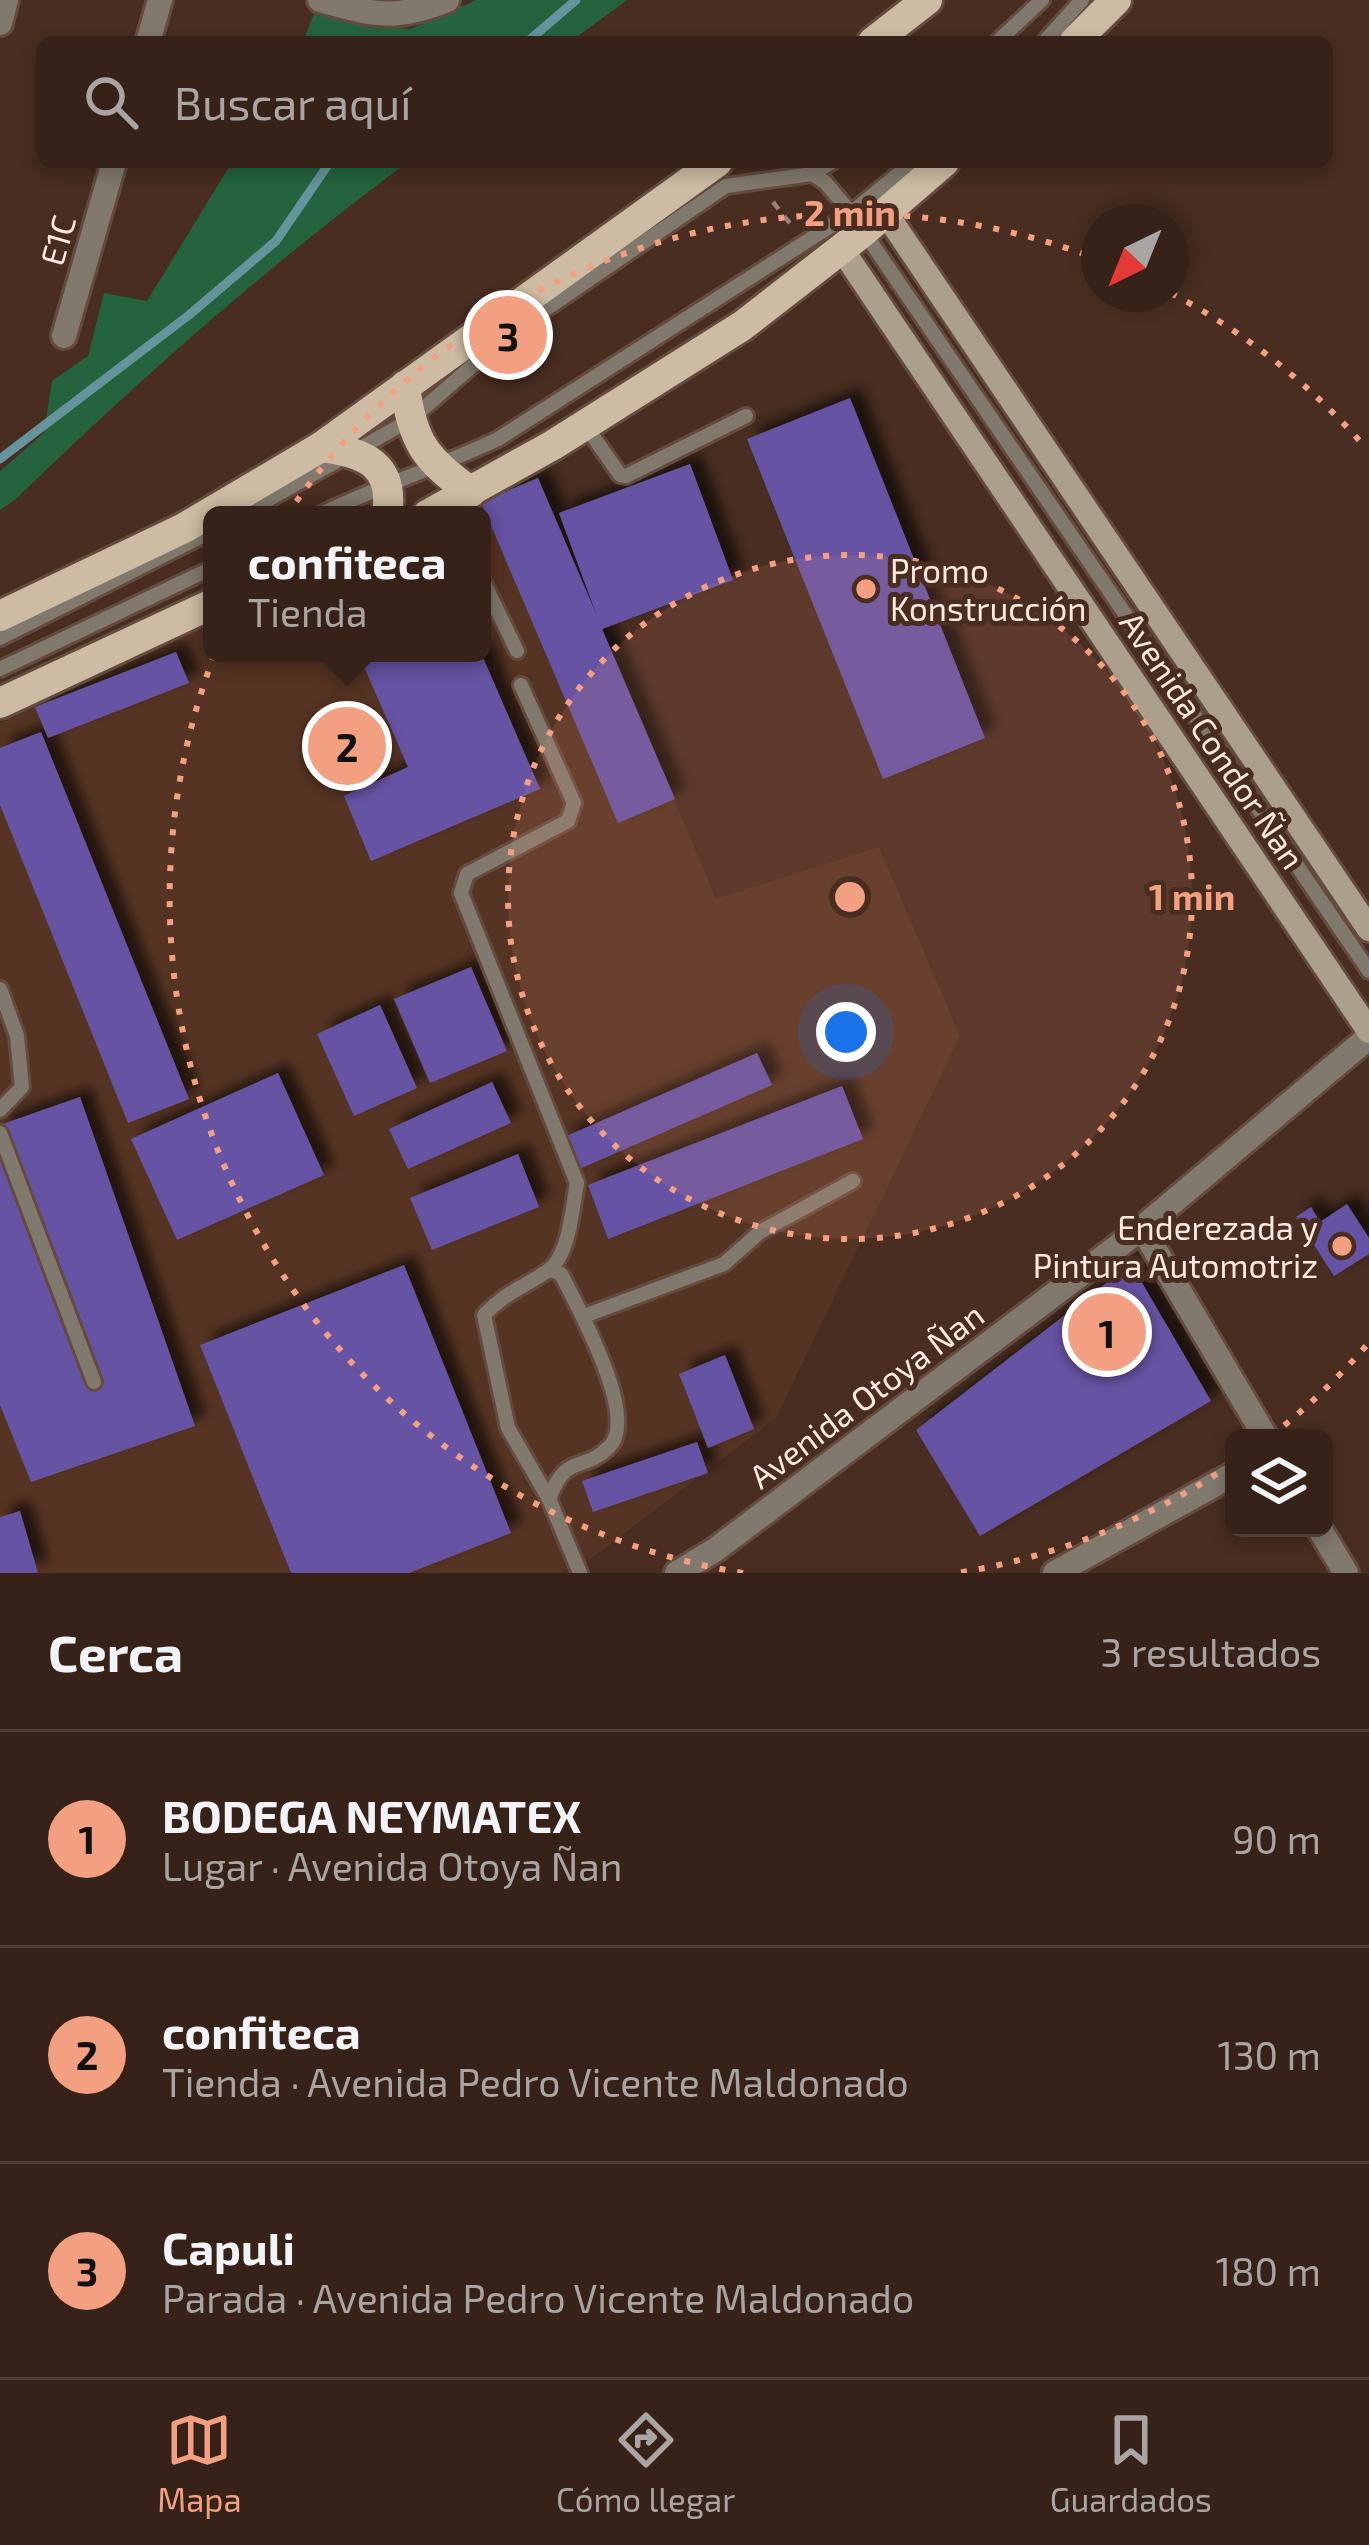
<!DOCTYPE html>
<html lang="es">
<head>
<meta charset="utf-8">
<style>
	body { margin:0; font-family:"Exo 2",sans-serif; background:#3d2a21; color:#f1f3f6 }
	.controls { position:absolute; right:36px; bottom:36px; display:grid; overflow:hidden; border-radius:18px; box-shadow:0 6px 18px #0003 }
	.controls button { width:108px; height:108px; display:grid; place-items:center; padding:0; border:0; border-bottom:3px solid #503f37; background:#362218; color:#f1f3f6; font:60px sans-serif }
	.compass { position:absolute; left:1081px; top:204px; width:108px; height:108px; border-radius:50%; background:#362218; box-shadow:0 6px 18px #0003; rotate:223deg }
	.you { position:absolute; left:846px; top:1032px; width:42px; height:42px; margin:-30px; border:9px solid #fff; border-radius:50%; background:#1a73e8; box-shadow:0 0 0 18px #1a73e833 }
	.badge { display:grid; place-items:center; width:78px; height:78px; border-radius:50%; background:#f39f82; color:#111; font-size:39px; font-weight:700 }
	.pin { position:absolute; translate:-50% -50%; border:6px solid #fff; box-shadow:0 3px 12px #0006 }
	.popup { position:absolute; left:203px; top:506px; width:288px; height:156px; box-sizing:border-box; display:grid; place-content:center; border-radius:18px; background:#362218; filter:drop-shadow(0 3px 9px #0005); font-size:39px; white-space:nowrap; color:#aaa4a2 }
	.popup b { font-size:45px; color:#f1f3f6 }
	.popup::after { content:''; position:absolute; left:50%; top:100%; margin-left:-24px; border:24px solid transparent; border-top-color:#362218 }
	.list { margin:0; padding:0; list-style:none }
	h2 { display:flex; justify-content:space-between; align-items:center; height:156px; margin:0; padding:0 48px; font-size:51px }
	h2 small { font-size:39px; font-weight:400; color:#aaa4a2 }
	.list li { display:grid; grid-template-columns:78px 1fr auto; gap:36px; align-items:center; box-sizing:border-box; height:216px; padding:0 48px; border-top:3px solid #503f37 }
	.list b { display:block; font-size:45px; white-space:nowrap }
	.list p { margin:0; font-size:39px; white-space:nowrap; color:#aaa4a2 }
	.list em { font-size:39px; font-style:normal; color:#aaa4a2 }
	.icon { flex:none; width:66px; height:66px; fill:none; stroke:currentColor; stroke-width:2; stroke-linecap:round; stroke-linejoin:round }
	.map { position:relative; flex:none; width:1369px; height:1573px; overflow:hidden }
	.search { position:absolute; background:#362218; box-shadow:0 6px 18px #0003; left:36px; right:36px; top:36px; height:132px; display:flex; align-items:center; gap:30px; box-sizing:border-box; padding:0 42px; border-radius:18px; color:#aaa4a2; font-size:45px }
	.sheet { height:804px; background:#362218 }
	nav { display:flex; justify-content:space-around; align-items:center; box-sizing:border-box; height:168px; border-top:3px solid #503f37; background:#362218; font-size:33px; color:#aaa4a2 }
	nav a { display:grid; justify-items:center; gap:6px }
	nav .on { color:#f39f82 }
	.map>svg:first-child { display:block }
	.built { fill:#563423 }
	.green { fill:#24633e }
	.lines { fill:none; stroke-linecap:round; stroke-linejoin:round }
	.stream { stroke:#66949c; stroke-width:9 }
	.building { fill:#6653a3; filter:url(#shadow) }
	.service-casing { stroke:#654b3f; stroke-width:20 }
	.minor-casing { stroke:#654b3f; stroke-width:30 }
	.secondary-casing { stroke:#654b3f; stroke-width:30 }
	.primary-casing { stroke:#654b3f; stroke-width:36 }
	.path { stroke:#988176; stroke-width:4.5; stroke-dasharray:9 9; stroke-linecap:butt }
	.service { stroke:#81796d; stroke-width:14 }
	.minor { stroke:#81796d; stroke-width:24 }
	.secondary { stroke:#ac9f8c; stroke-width:24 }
	.primary { stroke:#cdbca3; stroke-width:30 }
	.ring { fill:none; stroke:#f39f82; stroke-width:6; stroke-dasharray:6 12 }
	.poi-dot { fill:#f39f82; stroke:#482d20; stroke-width:4.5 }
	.labels { text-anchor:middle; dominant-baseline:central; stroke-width:10; stroke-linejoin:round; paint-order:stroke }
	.street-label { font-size:33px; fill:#fceae1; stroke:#482d20 }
	.poi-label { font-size:33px; fill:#fceae1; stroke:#482d20; text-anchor:start }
	.centre { fill:#f39f82; stroke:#482d20; stroke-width:6 }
	.ring-label { font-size:36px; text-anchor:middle; font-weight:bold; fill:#f39f82; stroke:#482d20; stroke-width:10; stroke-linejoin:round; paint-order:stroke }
</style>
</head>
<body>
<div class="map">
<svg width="1369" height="1573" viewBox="0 0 1369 1573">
	<defs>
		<filter id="shadow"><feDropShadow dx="11" dy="-11" stdDeviation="6" flood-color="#0009"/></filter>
	</defs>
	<rect width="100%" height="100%" fill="#482d20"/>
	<path class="built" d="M535,470L716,899L879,847L960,1036L776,1418L592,1558L560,1573H0V723L212,623V653H482V515H439Z"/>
	<g class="green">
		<path d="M476,0H627L570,42H303L316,8L373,24L410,29Z"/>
		<path d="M232,162H408C269,265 141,378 16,499L0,510V471L44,433L52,381L88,356L104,293L147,301Z"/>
	</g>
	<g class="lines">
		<g class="stream">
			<path d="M527,42L576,0"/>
			<path d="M0,459L189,315L276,241L330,162"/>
		</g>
	</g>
	<g class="building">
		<path d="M850,398L985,738L883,779L747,439Z"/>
		<path d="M690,464L733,580L602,629L675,799L618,823L481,502L538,478L597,616L559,513Z"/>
		<path d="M176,652L189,683L48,738L35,707Z"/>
		<path d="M358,653H481L540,789L371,861L344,796L408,767Z"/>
		<path d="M41,732L189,1099L128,1123L0,805V748Z"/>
		<path d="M471,967L507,1051L430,1083L394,999Z"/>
		<path d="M380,1005L417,1088L354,1116L317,1034Z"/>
		<path d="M757,1053L772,1085L577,1170L562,1138Z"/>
		<path d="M278,1073L324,1175L177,1240L131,1139Z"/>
		<path d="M492,1082L511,1123L408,1169L389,1129Z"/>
		<path d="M842,1086L863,1139L608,1239L588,1185Z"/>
		<path d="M80,1097L195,1426L31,1482L0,1405V1125Z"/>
		<path d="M518,1154L539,1207L432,1250L410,1198Z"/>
		<path d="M1347,1204L1369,1238V1254L1334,1276L1296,1217L1311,1207L1320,1222Z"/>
		<path d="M1131,1264L1211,1401L980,1536L916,1430Z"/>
		<path d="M404,1265L511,1533L409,1573H291L200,1345Z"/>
		<path d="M725,1355L754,1429L708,1448L679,1374Z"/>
		<path d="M697,1442L708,1473L593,1512L582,1481Z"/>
		<path d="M20,1511L38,1573H0V1517Z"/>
	</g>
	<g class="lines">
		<g class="service-casing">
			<g id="service">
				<path d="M997,42L1042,0"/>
				<path d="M1044,42L1082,0"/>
				<path d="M812,174L825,182L851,213L1369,971"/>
				<path d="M585,425L620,475L626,476L746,416"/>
				<path d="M241,515L410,420L508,335L726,186L812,174L832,162"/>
				<path d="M319,515C378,486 439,467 498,439L851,213L913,162"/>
				<path d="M482,579L517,651"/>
				<path d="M0,638L212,531"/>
				<path d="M0,669L212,568"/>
				<path d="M521,685L574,803L568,821L467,874L461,893L577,1183C572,1208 570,1257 546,1272C522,1288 506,1292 484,1315L508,1428L549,1499L580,1573"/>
				<path d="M0,989L17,1036L22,1087L0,1110"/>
				<path d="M0,1133L94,1382"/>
				<path d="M584,1316L724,1264L760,1232L853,1181"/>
				<path d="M549,1499C567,1451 582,1474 609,1447C640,1418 577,1306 561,1274L551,1270"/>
			</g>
		</g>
		<g class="minor-casing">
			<g id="minor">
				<path d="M320,0C374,15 394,21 447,0"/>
				<path d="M0,23L6,0"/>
				<path d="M148,42L160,0"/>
				<path d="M64,336L114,162"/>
				<path d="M1142,1228L1266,1438"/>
				<path d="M1319,1528L1346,1573"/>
				<path d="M677,1573L715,1550L1142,1228L1369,1037"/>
				<path d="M1055,1573L1234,1474"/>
			</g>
		</g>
		<g class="secondary-casing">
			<g id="secondary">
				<path d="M885,212L1369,929"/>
				<path d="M841,248L1369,1031"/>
			</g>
		</g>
		<g class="primary-casing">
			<g id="primary">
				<path d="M873,42L927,0"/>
				<path d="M1074,42L1116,0"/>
				<path d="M405,386C412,442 426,460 471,492"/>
				<path d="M321,447C364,452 395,464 387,515"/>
				<path d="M427,515L553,445L742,326L863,232L944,162"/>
				<path d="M0,616L184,528L321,447L717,162"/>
				<path d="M0,703L212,604"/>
			</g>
		</g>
		<path class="path" d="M773,202L792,226"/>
		<use href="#service" class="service"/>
		<use href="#minor" class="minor"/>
		<use href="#secondary" class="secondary"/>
		<use href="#primary" class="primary"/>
	</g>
	<circle cx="850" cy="897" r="342" fill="#f39f82" fill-opacity=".12"/>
	<g class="ring">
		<circle cx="850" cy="897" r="342"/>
		<path d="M1366 1346A684 684 0 0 1 1271 1436M1232 1464A684 684 0 0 1 957 1573M743 1573A684 684 0 1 1 1095 258M1171 293A684 684 0 0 1 1366 448"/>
	</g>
	<g class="poi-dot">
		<circle cx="866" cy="589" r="12"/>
		<circle cx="1342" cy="1246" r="12"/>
	</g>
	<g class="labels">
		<g class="street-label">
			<text transform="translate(57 240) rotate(-74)">E1C</text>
			<text transform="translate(1213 740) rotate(56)">Avenida Condor Ñan</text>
			<text transform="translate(866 1395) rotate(-37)">Avenida Otoya Ñan</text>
		</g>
		<g class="poi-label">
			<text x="890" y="570">Promo<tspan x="890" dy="38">Konstrucción</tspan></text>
			<text x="1318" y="1227" text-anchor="end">Enderezada y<tspan x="1318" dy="38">Pintura Automotriz</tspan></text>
		</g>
	</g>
	<circle cx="850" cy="897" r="18" class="centre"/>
	<g class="ring-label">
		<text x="850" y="226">2 min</text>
		<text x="1192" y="910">1 min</text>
	</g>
</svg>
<div class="controls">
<button><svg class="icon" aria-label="layers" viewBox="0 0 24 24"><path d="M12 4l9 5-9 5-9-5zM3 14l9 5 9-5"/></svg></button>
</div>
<svg class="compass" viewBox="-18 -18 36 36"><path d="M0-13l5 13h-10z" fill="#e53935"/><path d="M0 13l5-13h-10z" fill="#aaa4a2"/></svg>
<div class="you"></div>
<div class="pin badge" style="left:1107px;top:1332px">1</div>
<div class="pin badge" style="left:347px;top:746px">2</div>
<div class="popup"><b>confiteca</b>Tienda</div>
<div class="pin badge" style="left:508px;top:335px">3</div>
<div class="search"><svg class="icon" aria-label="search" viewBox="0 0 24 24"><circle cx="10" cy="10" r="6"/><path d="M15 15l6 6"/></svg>Buscar aquí</div>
</div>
<section class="sheet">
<h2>Cerca<small>3 resultados</small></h2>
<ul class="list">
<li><span class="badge">1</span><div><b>BODEGA NEYMATEX</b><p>Lugar · Avenida Otoya Ñan</p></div><em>90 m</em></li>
<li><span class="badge">2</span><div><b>confiteca</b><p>Tienda · Avenida Pedro Vicente Maldonado</p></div><em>130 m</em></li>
<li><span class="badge">3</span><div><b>Capuli</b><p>Parada · Avenida Pedro Vicente Maldonado</p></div><em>180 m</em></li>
</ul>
</section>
<nav>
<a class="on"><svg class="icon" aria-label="map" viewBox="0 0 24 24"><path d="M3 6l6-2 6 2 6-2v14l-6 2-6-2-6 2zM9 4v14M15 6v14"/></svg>Mapa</a>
<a><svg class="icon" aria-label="directions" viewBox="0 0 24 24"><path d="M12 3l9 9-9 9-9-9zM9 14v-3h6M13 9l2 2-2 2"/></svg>Cómo llegar</a>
<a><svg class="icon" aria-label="saved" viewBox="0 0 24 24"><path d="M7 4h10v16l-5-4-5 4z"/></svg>Guardados</a>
</nav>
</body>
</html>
